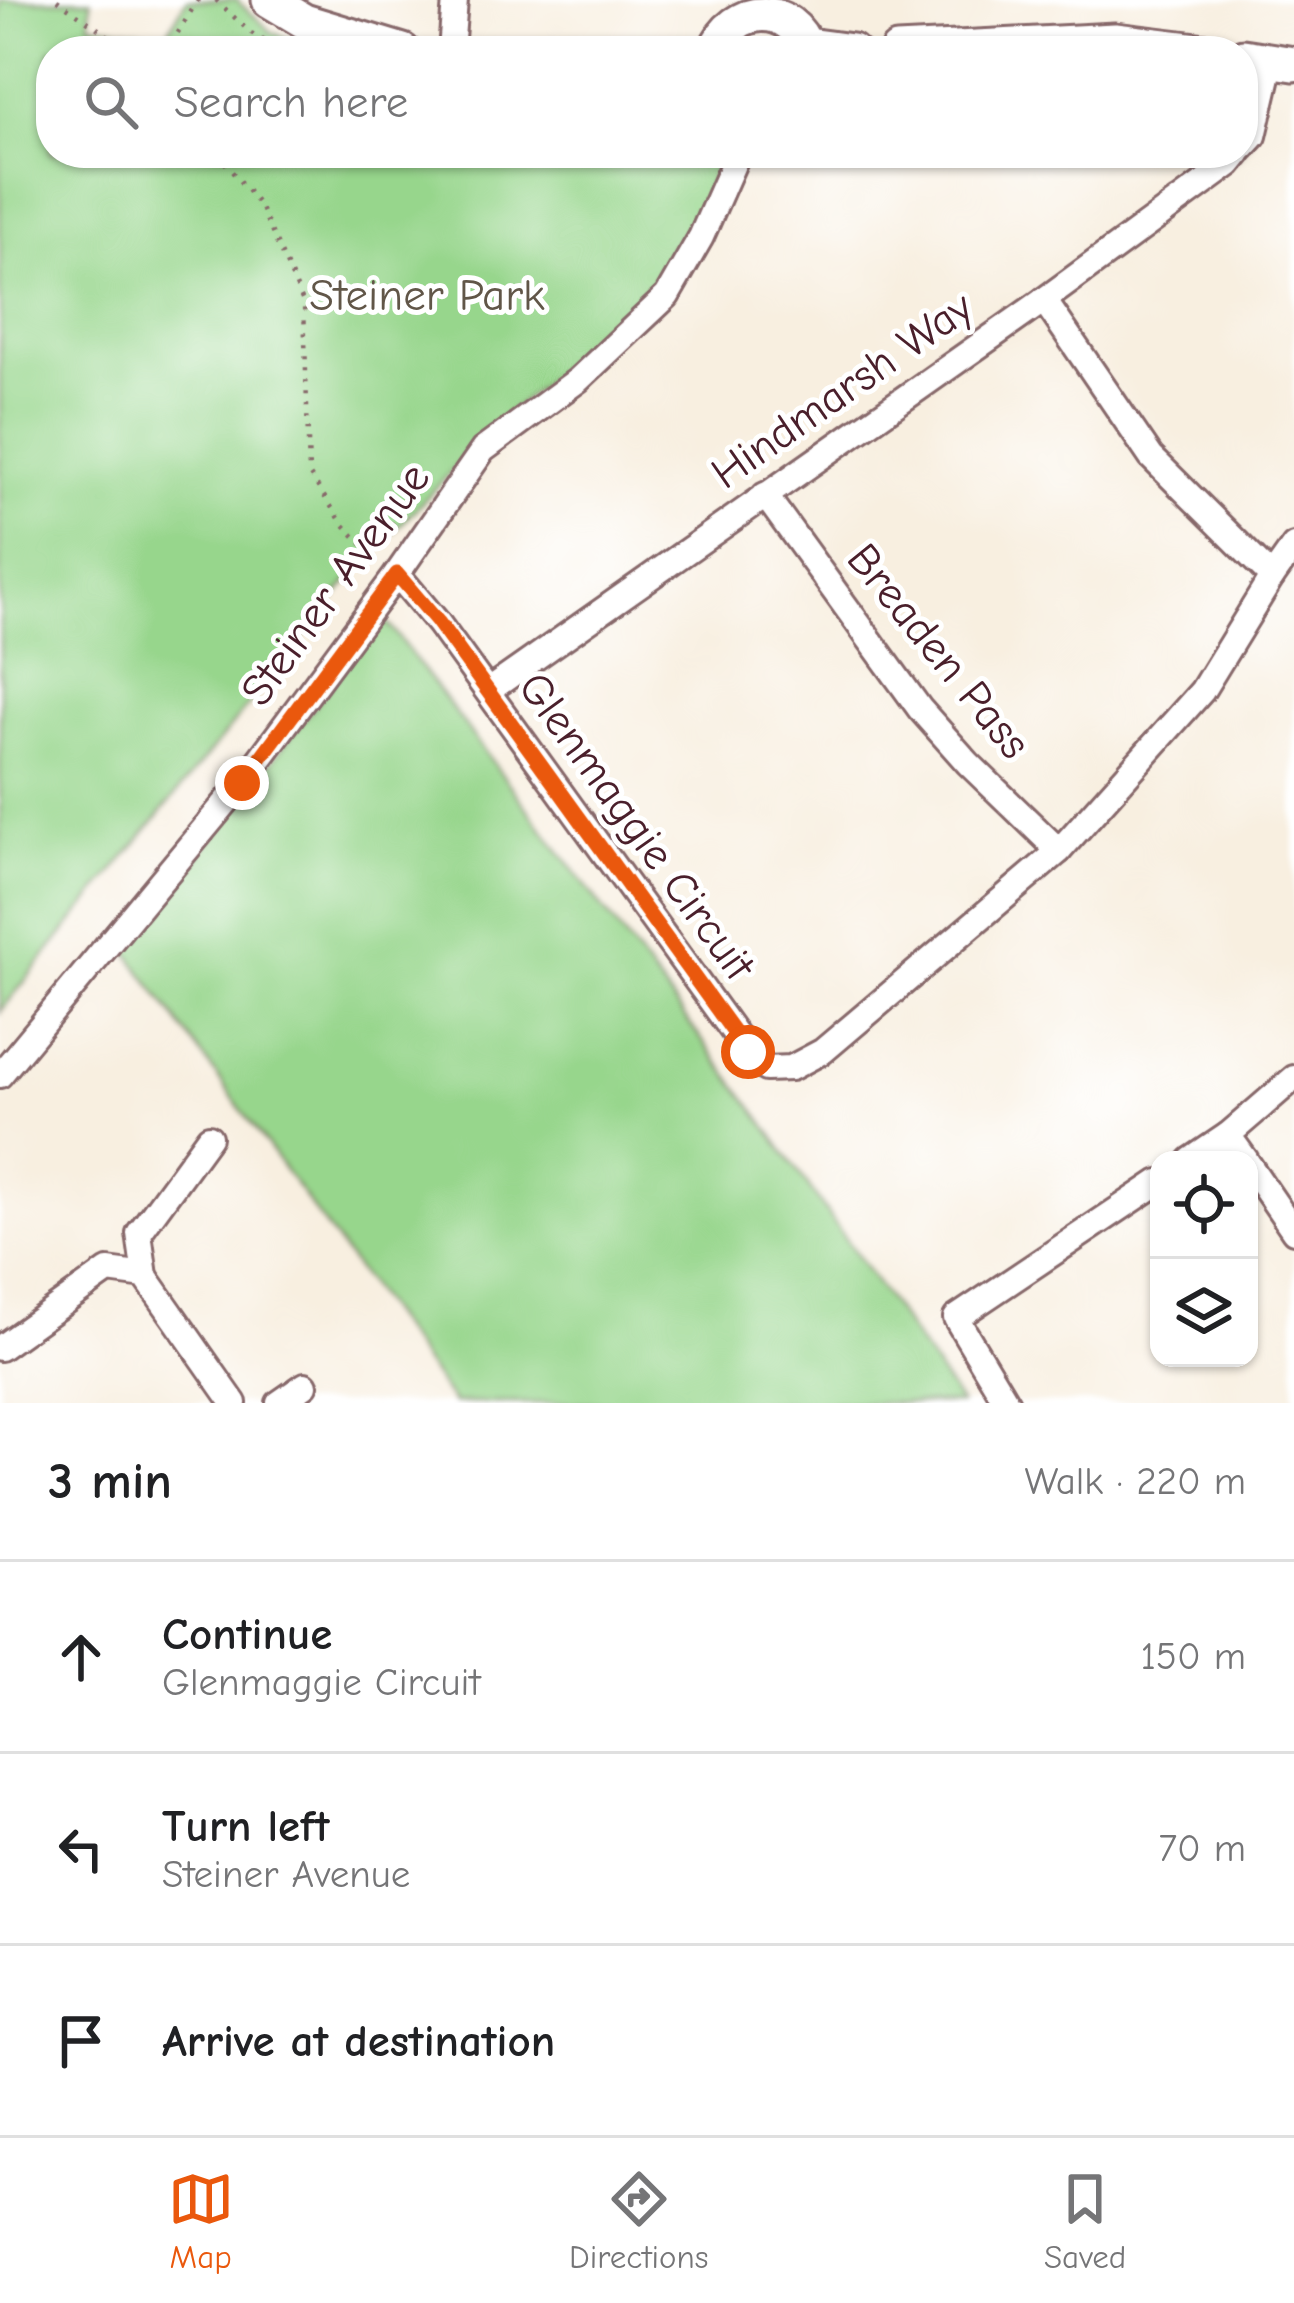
<!DOCTYPE html>
<html lang="en">
<head>
<meta charset="utf-8">
<style>
	body { margin:0; font-family:"Comic Neue",sans-serif; background:#f2f2f2; color:#202124 }
	.controls { position:absolute; right:36px; bottom:36px; display:grid; overflow:hidden; border-radius:24px; box-shadow:0 3px 9px #0004 }
	.controls button { width:108px; height:108px; display:grid; place-items:center; padding:0; border:0; border-bottom:3px solid #e0e0e0; background:#fff; color:#202124; font:60px sans-serif }
	.stop { position:absolute; width:36px; height:36px; margin:-27px; border:9px solid #ea580c; border-radius:50%; background:#fff }
	.stop.end { background:#ea580c; border-color:#fff; box-shadow:0 3px 12px #0008 }
	.list { margin:0; padding:0; list-style:none }
	h2 { display:flex; justify-content:space-between; align-items:center; height:156px; margin:0; padding:0 48px; font-size:51px }
	h2 small { font-size:39px; font-weight:400; color:#757577 }
	.list li { display:grid; grid-template-columns:78px 1fr auto; gap:36px; align-items:center; box-sizing:border-box; height:192px; padding:0 48px; border-top:3px solid #e0e0e0 }
	.list b { display:block; font-size:45px; white-space:nowrap }
	.list p { margin:0; font-size:39px; white-space:nowrap; color:#757577 }
	.list em { font-size:39px; font-style:normal; color:#757577 }
	.icon { flex:none; width:66px; height:66px; fill:none; stroke:currentColor; stroke-width:2; stroke-linecap:round; stroke-linejoin:round }
	.map { position:relative; flex:none; width:1294px; height:1403px; overflow:hidden }
	.search { position:absolute; background:#fff; box-shadow:0 3px 9px #0004; left:36px; right:36px; top:36px; height:132px; display:flex; align-items:center; gap:30px; box-sizing:border-box; padding:0 42px; border-radius:48px; color:#757577; font-size:45px }
	.sheet { height:732px; background:#fff }
	nav { display:flex; justify-content:space-around; align-items:center; box-sizing:border-box; height:168px; border-top:3px solid #e0e0e0; background:#fff; font-size:33px; color:#757577 }
	nav a { display:grid; justify-items:center; gap:6px }
	nav .on { color:#ea580c }
	.map>svg:first-child { display:block }
	.green { fill:#97d68c; stroke:#707a5c; stroke-width:3 }
	.lines { fill:none; stroke-linecap:round; stroke-linejoin:round }
	.street-casing { stroke:#87686a; stroke-width:30 }
	.secondary-casing { stroke:#87686a; stroke-width:39 }
	.path { stroke:#87686a; stroke-width:4.5; stroke-dasharray:3 9; stroke-linecap:butt }
	.street { stroke:#fff; stroke-width:24 }
	.secondary { stroke:#fff; stroke-width:33 }
	.route { stroke:#ea580c; stroke-width:15 }
	.labels { text-anchor:middle; dominant-baseline:central; stroke-width:10; stroke-linejoin:round; paint-order:stroke }
	.park-label { font-size:45px; fill:#615648; stroke:#fff }
	.street-label { font-size:45px; fill:#4a1f2b; stroke:#fff }
</style>
</head>
<body>
<div class="map">
<svg width="1294" height="1403" viewBox="0 0 1294 1403">
	<rect width="100%" height="100%" fill="#fff"/>
	<filter id="ink" filterUnits="userSpaceOnUse"><feTurbulence type="fractalNoise" baseFrequency=".00833" numOctaves="2"/><feDisplacementMap in="SourceGraphic" scale="24" xChannelSelector="R" yChannelSelector="G"/><feConvolveMatrix kernelMatrix="1 2 1 2 8 2 1 2 1" color-interpolation-filters="sRGB"/></filter>
	<filter id="wash" filterUnits="userSpaceOnUse"><feTurbulence type="fractalNoise" baseFrequency=".004" numOctaves="4" result="noise"/><feDisplacementMap in="SourceGraphic" scale="48" xChannelSelector="R" yChannelSelector="G"/><feGaussianBlur stdDeviation="2.7" result="paint"/><feColorMatrix in="noise" values="0 0 0 0 0 0 0 0 0 0 0 0 0 0 0 0 0 1.4 0 .05"/><feComposite in="paint" operator="in"/></filter>
	<g filter="url(#wash)">
		<rect width="100%" height="100%" fill="#f8efe0"/>
		<g class="green">
			<path d="M0,0H91L90,24L166,35L186,0H236L273,33L323,51H51V153H720L704,206L672,263L622,317L506,415L359,568L0,1012Z"/>
			<path d="M383,617L760,1117L960,1403H453L126,950Z"/>
		</g>
	</g>
	<g filter="url(#ink)">
		<g class="lines">
			<g class="street-casing">
				<g id="street">
					<path d="M451,51L455,0"/>
					<path d="M1243,148L1254,136L1272,59"/>
					<path d="M765,495L920,709L968,763L1059,851"/>
					<path d="M397,574L438,623L748,1052L766,1069L791,1068L823,1051L1059,851L1202,691L1272,577L1151,457L1044,300"/>
					<path d="M1272,577L1294,546"/>
					<path d="M488,691L1044,300L1230,164L1239,153"/>
					<path d="M0,1075L242,783L397,574L483,450L578,380L667,296L701,237L738,153"/>
					<path d="M1191,1160L1228,1135"/>
					<path d="M1246,1160L1228,1135L1294,1078"/>
					<path d="M1249,1165L1294,1231"/>
					<path d="M145,1276L139,1233L209,1137"/>
					<path d="M0,1348L108,1271L145,1276L234,1403"/>
					<path d="M279,1403L305,1385"/>
					<path d="M1007,1403L956,1318L1159,1182"/>
				</g>
			</g>
			<g class="secondary-casing">
				<g id="secondary">
					<path d="M269,0L304,21L403,51"/>
					<path d="M807,45L852,51"/>
					<path d="M715,51C733,4 792,1 808,51"/>
					<path d="M897,51L1115,40L1206,51"/>
					<path d="M1243,56L1294,64"/>
				</g>
			</g>
			<g class="path">
				<path d="M57,0L130,51"/>
				<path d="M216,0L251,33L288,51"/>
				<path d="M124,45L171,44L198,0"/>
				<path d="M217,153L260,206L304,304L309,474L343,524L370,552L401,512L408,517"/>
			</g>
			<use href="#street" class="street"/>
			<use href="#secondary" class="secondary"/>
		</g>
	</g>
	<g class="lines" filter="url(#ink)">
		<path class="route" d="M242,783L397,574L438,622L748,1052"/>
	</g>
	<g class="labels">
		<g class="park-label">
			<text x="427" y="295">Steiner Park</text>
		</g>
		<g class="street-label">
			<text transform="translate(842 390) rotate(-35)">Hindmarsh Way</text>
			<text transform="translate(335 584) rotate(-54)">Steiner Avenue</text>
			<text transform="translate(939 651) rotate(51)">Breaden Pass</text>
			<text transform="translate(637 826) rotate(54)">Glenmaggie Circuit</text>
		</g>
	</g>
</svg>
<div class="controls">
<button><svg class="icon" aria-label="locate" viewBox="0 0 24 24"><circle cx="12" cy="12" r="6"/><path d="M12 2v4M12 18v4M2 12h4M18 12h4"/></svg></button>
<button><svg class="icon" aria-label="layers" viewBox="0 0 24 24"><path d="M12 4l9 5-9 5-9-5zM3 14l9 5 9-5"/></svg></button>
</div>
<div class="stop" style="left:748px;top:1052px"></div>
<div class="stop end" style="left:242px;top:783px"></div>
<div class="search"><svg class="icon" aria-label="search" viewBox="0 0 24 24"><circle cx="10" cy="10" r="6"/><path d="M15 15l6 6"/></svg>Search here</div>
</div>
<section class="sheet">
<h2>3 min<small>Walk · 220 m</small></h2>
<ul class="list">
<li><svg class="icon" aria-label="ahead" viewBox="0 0 24 24"><path d="M12 20V5M6 11l6-6 6 6"/></svg><div><b>Continue</b><p>Glenmaggie Circuit</p></div><em>150 m</em></li>
<li><svg class="icon" aria-label="left" viewBox="0 0 24 24"><path d="M17 20v-9H6M10 6l-5 5 5 5"/></svg><div><b>Turn left</b><p>Steiner Avenue</p></div><em>70 m</em></li>
<li><svg class="icon" aria-label="arrive" viewBox="0 0 24 24"><path d="M6 21V4h12l-3 4 3 4H6"/></svg><div><b>Arrive at destination</b></div></li>
</ul>
</section>
<nav>
<a class="on"><svg class="icon" aria-label="map" viewBox="0 0 24 24"><path d="M3 6l6-2 6 2 6-2v14l-6 2-6-2-6 2zM9 4v14M15 6v14"/></svg>Map</a>
<a><svg class="icon" aria-label="directions" viewBox="0 0 24 24"><path d="M12 3l9 9-9 9-9-9zM9 14v-3h6M13 9l2 2-2 2"/></svg>Directions</a>
<a><svg class="icon" aria-label="saved" viewBox="0 0 24 24"><path d="M7 4h10v16l-5-4-5 4z"/></svg>Saved</a>
</nav>
</body>
</html>
